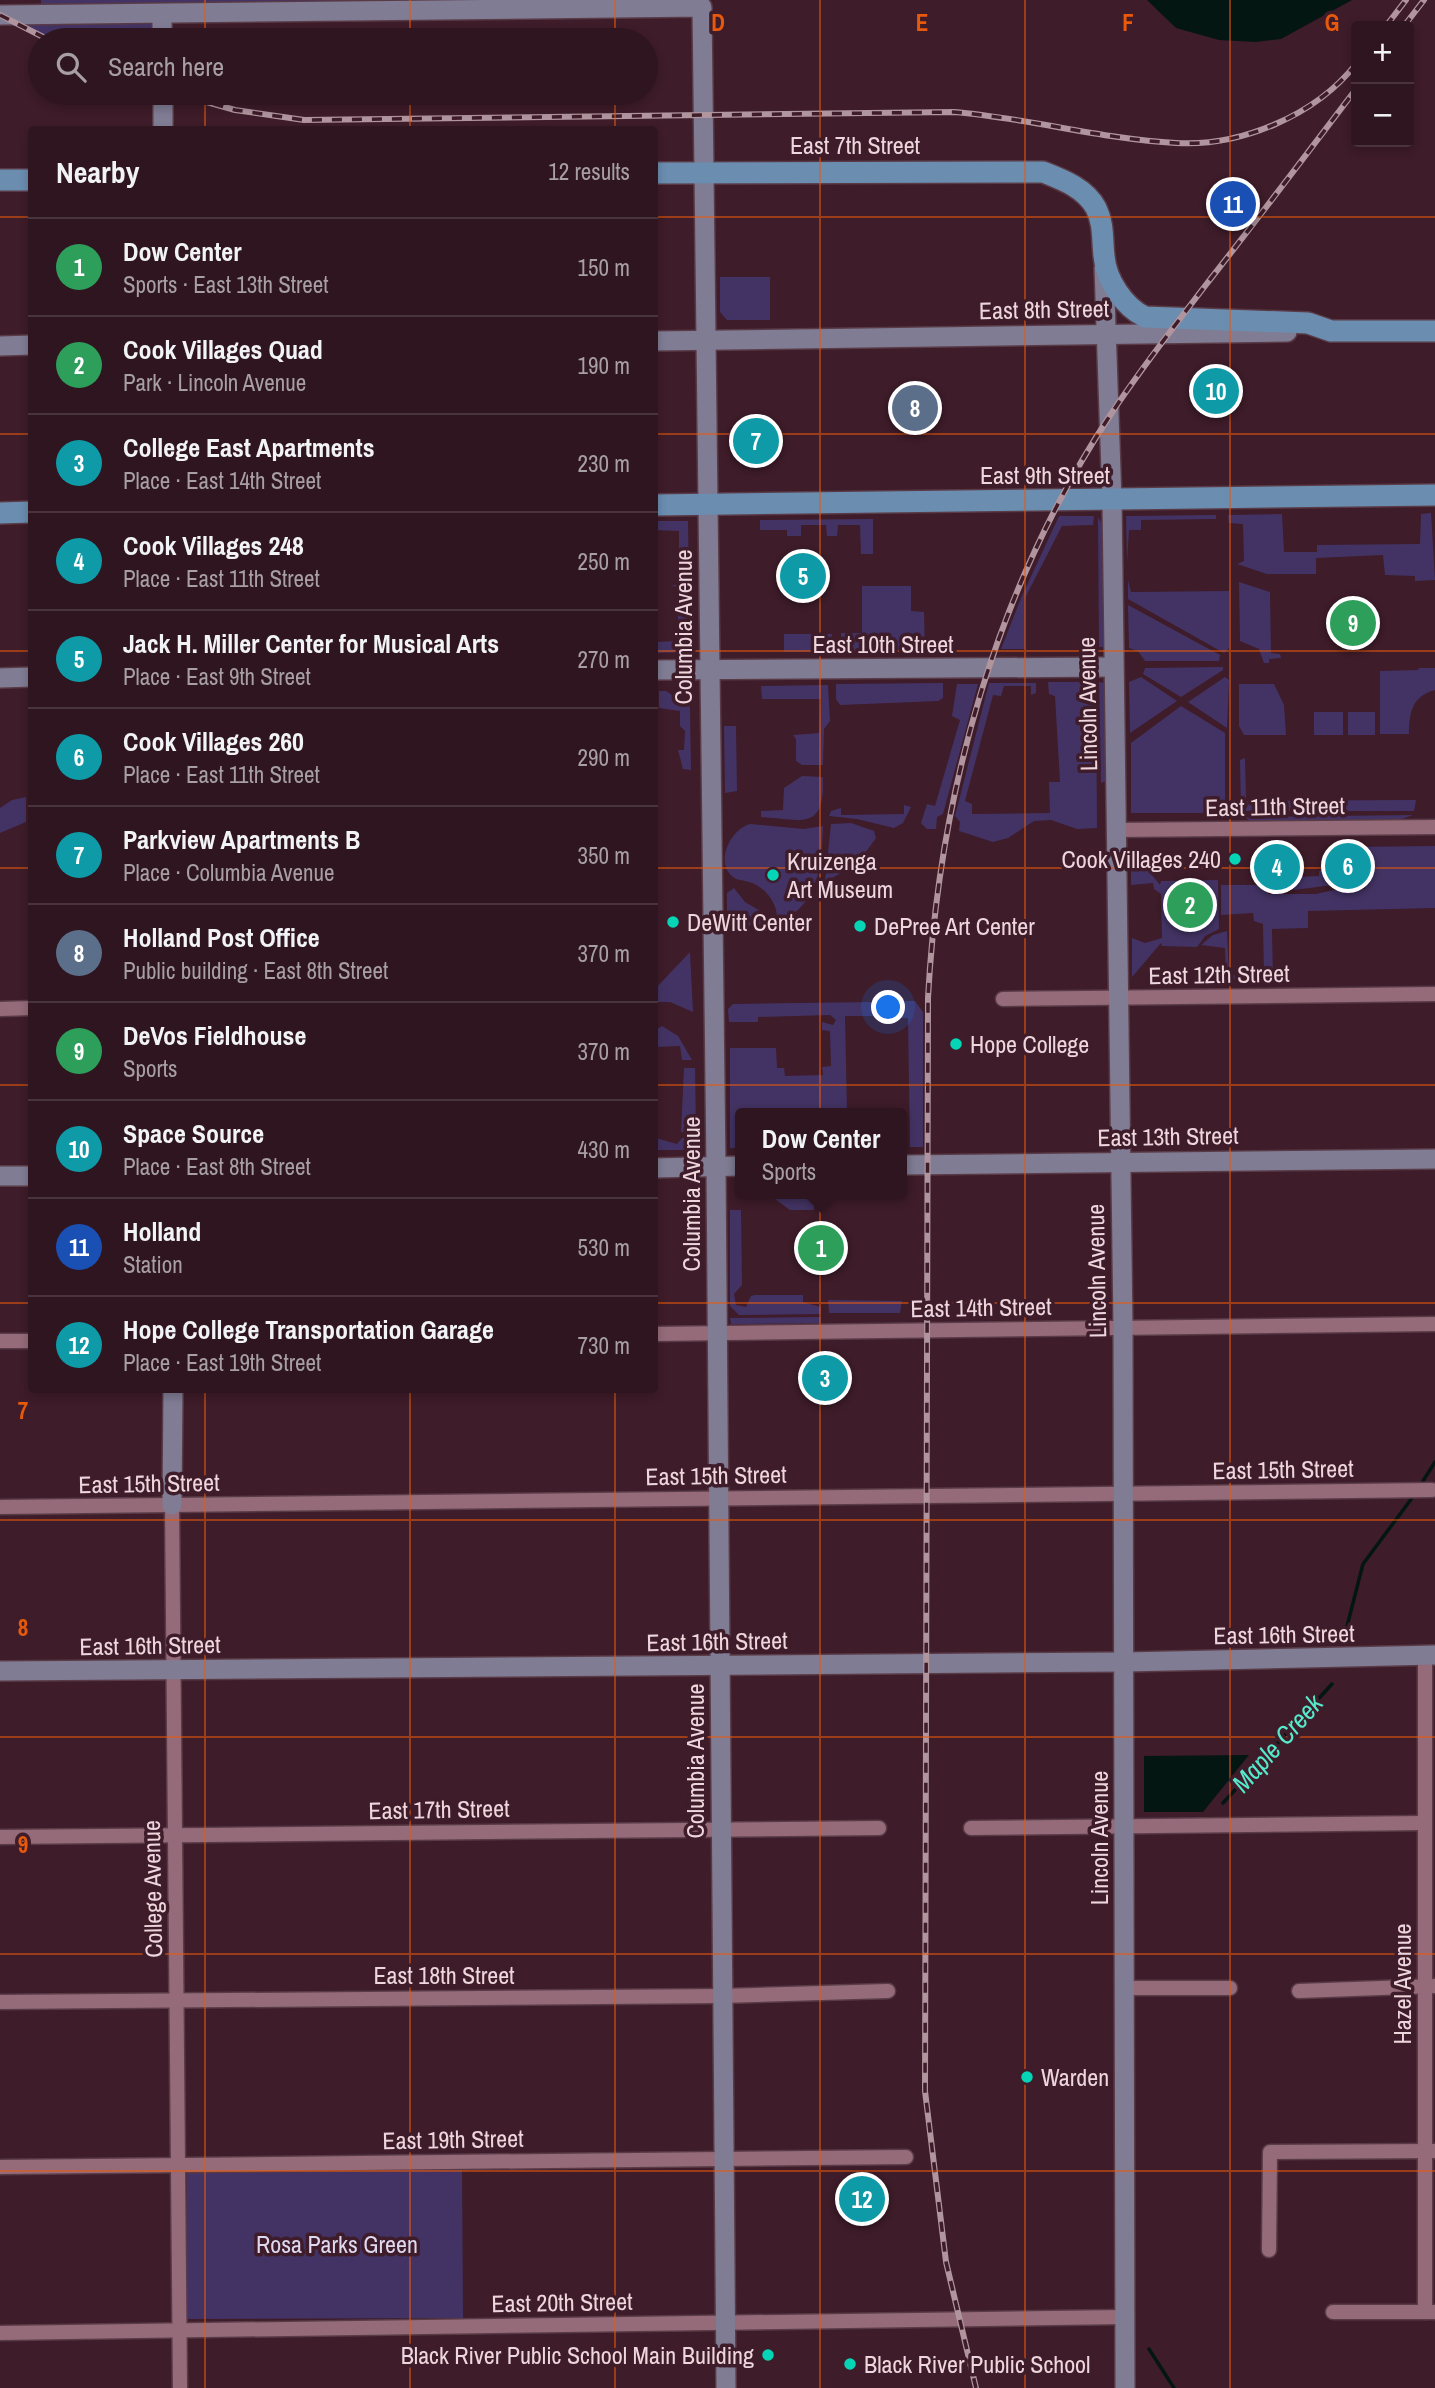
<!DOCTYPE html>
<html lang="en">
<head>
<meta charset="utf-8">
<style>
	body { margin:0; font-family:"Archivo Narrow",sans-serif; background:#3a222c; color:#f1f3f6 }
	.controls { position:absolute; right:21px; top:21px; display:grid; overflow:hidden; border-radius:7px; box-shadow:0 4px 10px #0003 }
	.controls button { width:63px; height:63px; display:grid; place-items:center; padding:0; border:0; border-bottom:2px solid #49343d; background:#2e151f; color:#f1f3f6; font:35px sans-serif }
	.you { position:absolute; left:889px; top:1008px; width:24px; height:24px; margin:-18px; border:5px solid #fff; border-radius:50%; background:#1a73e8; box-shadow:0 0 0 10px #1a73e833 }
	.badge { display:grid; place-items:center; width:46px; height:46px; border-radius:50%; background:#05d5b6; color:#fff; font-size:23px; font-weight:700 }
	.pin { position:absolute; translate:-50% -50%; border:4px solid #fff; box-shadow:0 2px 7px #0006 }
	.popup { position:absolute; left:735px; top:1108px; width:172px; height:91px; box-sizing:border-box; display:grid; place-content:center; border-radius:7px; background:#2e151f; filter:drop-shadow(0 2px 5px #0005); font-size:23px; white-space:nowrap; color:#a79fa4 }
	.popup b { font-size:26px; color:#f1f3f6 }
	.popup::after { content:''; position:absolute; left:50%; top:100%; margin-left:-14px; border:14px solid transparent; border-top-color:#2e151f }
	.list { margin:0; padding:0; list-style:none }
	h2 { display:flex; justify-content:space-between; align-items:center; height:91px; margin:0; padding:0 28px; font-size:30px }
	h2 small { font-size:23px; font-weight:400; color:#a79fa4 }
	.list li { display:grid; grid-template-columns:46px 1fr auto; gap:21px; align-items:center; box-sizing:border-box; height:98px; padding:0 28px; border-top:2px solid #49343d }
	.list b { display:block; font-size:26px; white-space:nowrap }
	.list p { margin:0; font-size:23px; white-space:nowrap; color:#a79fa4 }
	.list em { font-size:23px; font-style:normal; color:#a79fa4 }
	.icon { flex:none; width:38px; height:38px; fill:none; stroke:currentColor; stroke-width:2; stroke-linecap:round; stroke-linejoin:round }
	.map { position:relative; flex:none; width:1435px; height:2388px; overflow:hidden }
	.search { position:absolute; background:#2e151f; box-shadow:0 4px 10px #0003; left:28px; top:28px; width:630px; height:77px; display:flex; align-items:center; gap:18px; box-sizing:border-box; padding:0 24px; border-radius:38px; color:#a79fa4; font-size:26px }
	.panel { position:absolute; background:#2e151f; box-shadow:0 4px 10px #0003; left:28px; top:126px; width:630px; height:1267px; border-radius:7px }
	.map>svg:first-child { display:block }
	.green { fill:#433364 }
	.water { fill:#041612 }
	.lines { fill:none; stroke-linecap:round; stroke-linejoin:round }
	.stream { stroke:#041612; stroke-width:3.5 }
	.street-casing { stroke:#593b47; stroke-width:17 }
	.secondary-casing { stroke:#593b47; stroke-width:22 }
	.primary-casing { stroke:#593b47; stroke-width:24 }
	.street { stroke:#956b79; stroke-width:14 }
	.secondary { stroke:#807c94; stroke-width:19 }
	.primary { stroke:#6b8db0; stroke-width:21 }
	.rail-casing { stroke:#b0959e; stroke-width:6 }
	.rail { stroke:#3e1c29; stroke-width:3.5; stroke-dasharray:10; stroke-linecap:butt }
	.grid { fill:none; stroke:#e8590c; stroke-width:2; stroke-opacity:0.55 }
	.poi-dot { fill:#05d5b6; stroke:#3e1c29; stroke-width:2.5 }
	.labels { text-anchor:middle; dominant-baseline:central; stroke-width:7; stroke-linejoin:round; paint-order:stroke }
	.street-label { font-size:24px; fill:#eed6dd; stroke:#3e1c29 }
	.poi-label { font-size:24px; fill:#eed6dd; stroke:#3e1c29; text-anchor:start }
	.park-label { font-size:24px; fill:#ded8f0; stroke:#3e1c29 }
	.water-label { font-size:26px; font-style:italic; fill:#56eacc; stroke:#3e1c29 }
	.grid-label { font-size:23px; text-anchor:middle; font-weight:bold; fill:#e8590c; stroke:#3e1c29; stroke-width:7; stroke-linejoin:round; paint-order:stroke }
</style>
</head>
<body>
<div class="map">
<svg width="1435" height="2388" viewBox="0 0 1435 2388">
	<rect width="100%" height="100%" fill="#3e1c29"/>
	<g class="green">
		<path d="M41,0H517L161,16L162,40H49L5,16H41Z"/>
		<path d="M720,277H770V320H727L720,312Z"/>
		<path d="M1431,513L1435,580L1415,581V576L1385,575L1383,555L1316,558V574H1267L1237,564L1244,561L1243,524L1229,523L1228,515L1282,514L1284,552H1317V545L1420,544L1421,514Z"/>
		<path d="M1216,515V519L1141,520V530H1129L1127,563L1126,516Z"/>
		<path d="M1059,516H1094L1093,525L1062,526L1025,598V649H1001L1021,598Z"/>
		<path d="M1098,517L1102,524L1104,647H1099Z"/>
		<path d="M873,519V554H861L860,525H838L837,536H827L826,525H801V536H787V530H760V520Z"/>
		<path d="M655,521H688L689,588L671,586L679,584V531L655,530Z"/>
		<path d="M1128,580L1131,592L1229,591V648L1224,653L1128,599Z"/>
		<path d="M1239,582L1270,592L1271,653L1280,654L1281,658L1269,659V663H1264L1259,649L1240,641Z"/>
		<path d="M862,586H911V611L924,612L925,650L841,651V633H862Z"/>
		<path d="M678,593L689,596L690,652L655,653V642L678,641Z"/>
		<path d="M1128,605L1220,655L1219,661H1145L1138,651L1129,648Z"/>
		<path d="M784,634H832V645L836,646V651L784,652Z"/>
		<path d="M1223,667V670L1181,697L1143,674L1145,668Z"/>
		<path d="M1419,668H1435V690C1412,696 1409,713 1409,734H1380V671L1418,670Z"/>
		<path d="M1141,677L1177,701L1130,733L1129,682Z"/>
		<path d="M1225,677L1229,680L1227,728L1188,702Z"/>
		<path d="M1048,682H1096L1097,828L1077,829L1051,820L1034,821L1008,838L993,842L959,831L960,822L955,816L989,683H1036V693L1031,695V686H1004L1001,696L993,695L965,801L972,804V814L1050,813L1049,782H1060L1055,696L1049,694Z"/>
		<path d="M1099,682L1104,683L1106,781L1101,783Z"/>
		<path d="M943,683V698L938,701L840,705L836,699V684Z"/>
		<path d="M957,684H978L943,814L937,817L936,829H927L921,823L927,804L935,806L960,720L952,716Z"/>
		<path d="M1239,684H1274L1284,705L1286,735H1244L1239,726Z"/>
		<path d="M828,685L830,721L824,729L823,765H802L796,761V739L793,735L819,733L821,699H762L761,686Z"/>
		<path d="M659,691H666L690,707L691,770L683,769L678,750H684L685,731L680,726V711L659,708Z"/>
		<path d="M1181,706L1225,733V813H1131V743Z"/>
		<rect x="1314" y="712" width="29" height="23"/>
		<rect x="1348" y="712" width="27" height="23"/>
		<path d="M724,726H736L737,791L725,793Z"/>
		<path d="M1245,758L1246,801L1416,800L1414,811H1241L1240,760Z"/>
		<path d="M802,776L823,777C825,831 803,820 761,817V811L783,810L784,788Z"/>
		<path d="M26,797V822L0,833V808L12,800Z"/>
		<path d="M904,805L911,807L903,823L894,828L857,819L829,816L831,811L841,808V815L904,814Z"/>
		<path d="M1413,815L1402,819L1252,822L1244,817Z"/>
		<path d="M851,823L874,831L876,838L857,864L825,882L831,824Z"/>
		<path d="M750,824L804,829L823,826C822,860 820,904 782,920L777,919C778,903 764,886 749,882C744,880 738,881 733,877C714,862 731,829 750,824Z"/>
		<path d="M1435,846V908L1308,911V928L1272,929L1273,980L1255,979V975L1264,974L1263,924L1254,921L1253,913L1221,915V885H1257L1269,894H1316L1338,889H1365L1368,856L1365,852H1353L1349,847Z"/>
		<path d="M1131,849L1160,885L1161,881L1218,880L1219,929L1205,936L1197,947L1162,946L1161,943L1132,977V938L1145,943L1162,938L1161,894L1154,889L1153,883L1131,885Z"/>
		<path d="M1322,857H1327L1329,880H1340V884L1294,890L1293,881L1298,877L1319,876V871L1323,870Z"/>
		<path d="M734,888L745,902L762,912L761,925L727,926V893Z"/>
		<path d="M1227,931L1229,975L1241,976L1242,979H1211V976L1226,975L1225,948L1201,945L1213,935Z"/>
		<path d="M690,952L693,1012L670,1002H655V989Z"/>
		<path d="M880,1001H915L923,1012V1147H910L908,1018H881Z"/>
		<path d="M874,1002L875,1016H845L847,1113H740V1148H730V1048H776L777,1068H784L785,1076L823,1075L822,1067L831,1066L830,1031L822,1030V1022L833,1025L836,1020L830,1015L758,1017V1022H729L728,1009L733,1004Z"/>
		<path d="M662,1026L678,1036L692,1060H682L680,1046L655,1047V1030Z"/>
		<path d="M684,1068H695L696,1132H681Z"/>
		<path d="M654,1072L656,1138L677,1144L682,1138H695V1150H655Z"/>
		<path d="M768,1194H817V1197L814,1198V1210H790Z"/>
		<path d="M730,1210H741L742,1285L734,1294L736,1305L746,1307L751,1296L755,1295H803V1302L821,1307V1314L739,1315L730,1306Z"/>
		<path d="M828,1300L902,1301L900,1313H829Z"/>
		<path d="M821,1317V1323L731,1324L730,1318Z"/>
		<path d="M462,2167L463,2318L187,2319V2173Z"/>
	</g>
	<g class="water">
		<path d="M1147,0H1352L1281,39L1255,42L1219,40L1176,28Z"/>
		<path d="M1249,1755L1203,1812H1144V1756Z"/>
	</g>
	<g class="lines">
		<g class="stream">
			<path d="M1423,1481L1435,1462"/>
			<path d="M1345,1634L1363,1564L1412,1498"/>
			<path d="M1223,1803L1332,1684"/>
			<path d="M1149,2349L1174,2388"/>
		</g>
		<g class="street-casing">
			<g id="street">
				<path d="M1115,830L1435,827"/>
				<path d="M1003,999L1435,994"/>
				<path d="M0,1009L32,1008"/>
				<path d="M654,1334L1435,1324"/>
				<path d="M0,1341H32"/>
				<path d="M172,1505L180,2388"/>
				<path d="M0,1507L1432,1490"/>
				<path d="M1425,1655V2312"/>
				<path d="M971,1828L1424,1823"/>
				<path d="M0,1837L879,1828"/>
				<path d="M1125,1988H1230"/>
				<path d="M1299,1991L1435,1986"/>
				<path d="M0,2002L722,1996L888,1991"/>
				<path d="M0,2167L906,2157"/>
				<path d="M1269,2250L1270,2152L1434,2151"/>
				<path d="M1333,2312H1434"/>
				<path d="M0,2333L1124,2317"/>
			</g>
		</g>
		<g class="secondary-casing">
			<g id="secondary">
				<path d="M162,14V40"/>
				<path d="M0,15L702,7L716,1167L726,2388"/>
				<path d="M163,93V130"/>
				<path d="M1104,268L1112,501L1123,1328L1125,2388"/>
				<path d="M654,341L1287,332"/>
				<path d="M0,346L32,345"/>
				<path d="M654,670L1113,667"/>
				<path d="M0,678L32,677"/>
				<path d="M902,1165L1435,1159"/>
				<path d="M654,1168L740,1166"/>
				<path d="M0,1176H32"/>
				<path d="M172,1505L173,1390"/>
				<path d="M0,1671L1125,1662L1435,1655"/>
			</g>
		</g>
		<g class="primary-casing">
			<g id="primary">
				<path d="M654,173L1043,172C1063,180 1085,188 1096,208C1104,224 1102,239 1104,256C1106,280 1124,307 1145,317L1308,323L1331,331H1435"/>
				<path d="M0,180H32"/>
				<path d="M654,505L1435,495"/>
				<path d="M0,513L32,512"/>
			</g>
		</g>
		<use href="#street" class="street"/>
		<use href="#secondary" class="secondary"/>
		<use href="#primary" class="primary"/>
		<g class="rail-casing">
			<g id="rail">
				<path d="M0,15L49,40"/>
				<path d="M1386,26L1406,0"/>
				<path d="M1404,26L1424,0"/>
				<path d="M175,93L235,110L304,120L954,112C1028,118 1101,139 1176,143C1241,147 1316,115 1356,64"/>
				<path d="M976,2388L946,2262L925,2091L928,998C939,792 996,588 1111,414C1140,370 1173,328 1205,286C1256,221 1306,155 1356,89"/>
			</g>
		</g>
		<use href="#rail" class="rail"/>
	</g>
	<path class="grid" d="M205,0V40M410,0V40M615,0V40M820,0V2388M1025,0V2388M1230,0V2388M205,93V130M410,93V130M615,93V130M0,217H32M654,217H1435M0,434H32M654,434H1435M0,651H32M654,651H1435M0,868H32M654,868H1435M0,1085H32M654,1085H1435M0,1303H32M654,1303H1435M205,1390V2388M410,1390V2388M615,1390V2388M0,1520H1435M0,1737H1435M0,1954H1435M0,2171H1435"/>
	<g class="poi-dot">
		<circle cx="1235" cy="859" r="7"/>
		<circle cx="773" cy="875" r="7"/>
		<circle cx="673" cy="922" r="7"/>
		<circle cx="860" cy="926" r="7"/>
		<circle cx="956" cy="1044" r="7"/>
		<circle cx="1027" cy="2077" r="7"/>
		<circle cx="768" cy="2355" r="7"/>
		<circle cx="850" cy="2364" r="7"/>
	</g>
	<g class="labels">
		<g class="street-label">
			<text x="855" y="145">East 7th Street</text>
			<text transform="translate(1044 309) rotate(-1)">East 8th Street</text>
			<text x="1045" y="475">East 9th Street</text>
			<text transform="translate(683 627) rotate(-90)">Columbia Avenue</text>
			<text x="883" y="644">East 10th Street</text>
			<text transform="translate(1087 704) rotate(-91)">Lincoln Avenue</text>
			<text transform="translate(1275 806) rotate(-1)">East 11th Street</text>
			<text transform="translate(1219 974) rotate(-1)">East 12th Street</text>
			<text transform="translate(1168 1136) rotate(-1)">East 13th Street</text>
			<text transform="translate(691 1194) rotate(-90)">Columbia Avenue</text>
			<text transform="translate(1096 1271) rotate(-91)">Lincoln Avenue</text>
			<text transform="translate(981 1307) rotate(-1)">East 14th Street</text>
			<text transform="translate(1283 1469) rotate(-1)">East 15th Street</text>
			<text transform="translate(716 1475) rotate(-1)">East 15th Street</text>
			<text transform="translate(149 1483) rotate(-1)">East 15th Street</text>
			<text transform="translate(1284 1634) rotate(-1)">East 16th Street</text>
			<text transform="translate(717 1641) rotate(-1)">East 16th Street</text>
			<text transform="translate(150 1645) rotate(-1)">East 16th Street</text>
			<text transform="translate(695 1761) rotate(-90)">Columbia Avenue</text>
			<text transform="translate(439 1809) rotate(-1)">East 17th Street</text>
			<text transform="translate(1099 1838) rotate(-90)">Lincoln Avenue</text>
			<text transform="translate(152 1889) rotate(-91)">College Avenue</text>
			<text x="444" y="1975">East 18th Street</text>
			<text transform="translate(1402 1984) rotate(-90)">Hazel Avenue</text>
			<text transform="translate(453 2139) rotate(-1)">East 19th Street</text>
			<text transform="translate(562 2302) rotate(-1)">East 20th Street</text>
		</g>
		<g class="poi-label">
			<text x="1221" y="859" text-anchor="end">Cook Villages 240</text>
			<text x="787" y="861">Kruizenga<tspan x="787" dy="28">Art Museum</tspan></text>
			<text x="687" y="922">DeWitt Center</text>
			<text x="874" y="926">DePree Art Center</text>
			<text x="970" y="1044">Hope College</text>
			<text x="1041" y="2077">Warden</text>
			<text x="754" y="2355" text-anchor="end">Black River Public School Main Building</text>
			<text x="864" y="2364">Black River Public School</text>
		</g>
		<g class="park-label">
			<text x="337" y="2244">Rosa Parks Green</text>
		</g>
		<g class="water-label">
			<text transform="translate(1277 1743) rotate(-48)">Maple Creek</text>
		</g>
	</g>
	<g class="grid-label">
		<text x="718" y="31">D</text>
		<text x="922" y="31">E</text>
		<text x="1128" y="31">F</text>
		<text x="1332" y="31">G</text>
		<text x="23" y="1419">7</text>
		<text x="23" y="1636">8</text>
		<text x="23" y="1853">9</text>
	</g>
</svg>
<div class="controls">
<button>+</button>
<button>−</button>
</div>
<div class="you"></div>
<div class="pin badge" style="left:821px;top:1248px;background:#2e9e5b">1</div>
<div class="popup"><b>Dow Center</b>Sports</div>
<div class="pin badge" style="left:1190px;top:905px;background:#2e9e5b">2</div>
<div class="pin badge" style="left:825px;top:1378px;background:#0f9aa8">3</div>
<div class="pin badge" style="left:1277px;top:867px;background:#0f9aa8">4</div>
<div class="pin badge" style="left:803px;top:576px;background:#0f9aa8">5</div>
<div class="pin badge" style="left:1348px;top:866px;background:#0f9aa8">6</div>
<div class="pin badge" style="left:756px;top:441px;background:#0f9aa8">7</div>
<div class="pin badge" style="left:915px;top:408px;background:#5c6f8a">8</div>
<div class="pin badge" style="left:1353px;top:623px;background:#2e9e5b">9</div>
<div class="pin badge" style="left:1216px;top:391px;background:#0f9aa8">10</div>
<div class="pin badge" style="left:1233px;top:204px;background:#1a4fb4">11</div>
<div class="pin badge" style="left:862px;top:2199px;background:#0f9aa8">12</div>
<div class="search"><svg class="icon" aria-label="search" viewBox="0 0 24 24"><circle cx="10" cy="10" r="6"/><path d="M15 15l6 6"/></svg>Search here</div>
<section class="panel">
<h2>Nearby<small>12 results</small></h2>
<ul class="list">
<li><span class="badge" style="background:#2e9e5b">1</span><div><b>Dow Center</b><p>Sports · East 13th Street</p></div><em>150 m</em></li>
<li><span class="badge" style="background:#2e9e5b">2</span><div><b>Cook Villages Quad</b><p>Park · Lincoln Avenue</p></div><em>190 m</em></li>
<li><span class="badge" style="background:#0f9aa8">3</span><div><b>College East Apartments</b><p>Place · East 14th Street</p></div><em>230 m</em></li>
<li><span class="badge" style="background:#0f9aa8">4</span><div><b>Cook Villages 248</b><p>Place · East 11th Street</p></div><em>250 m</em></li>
<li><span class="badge" style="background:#0f9aa8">5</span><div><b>Jack H. Miller Center for Musical Arts</b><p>Place · East 9th Street</p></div><em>270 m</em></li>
<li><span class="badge" style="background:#0f9aa8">6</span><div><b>Cook Villages 260</b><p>Place · East 11th Street</p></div><em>290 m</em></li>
<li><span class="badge" style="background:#0f9aa8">7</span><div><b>Parkview Apartments B</b><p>Place · Columbia Avenue</p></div><em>350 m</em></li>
<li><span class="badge" style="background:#5c6f8a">8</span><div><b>Holland Post Office</b><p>Public building · East 8th Street</p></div><em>370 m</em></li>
<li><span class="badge" style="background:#2e9e5b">9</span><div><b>DeVos Fieldhouse</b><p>Sports</p></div><em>370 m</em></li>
<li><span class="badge" style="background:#0f9aa8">10</span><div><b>Space Source</b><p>Place · East 8th Street</p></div><em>430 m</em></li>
<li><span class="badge" style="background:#1a4fb4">11</span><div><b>Holland</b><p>Station</p></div><em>530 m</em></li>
<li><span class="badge" style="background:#0f9aa8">12</span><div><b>Hope College Transportation Garage</b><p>Place · East 19th Street</p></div><em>730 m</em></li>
</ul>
</section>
</div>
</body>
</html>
